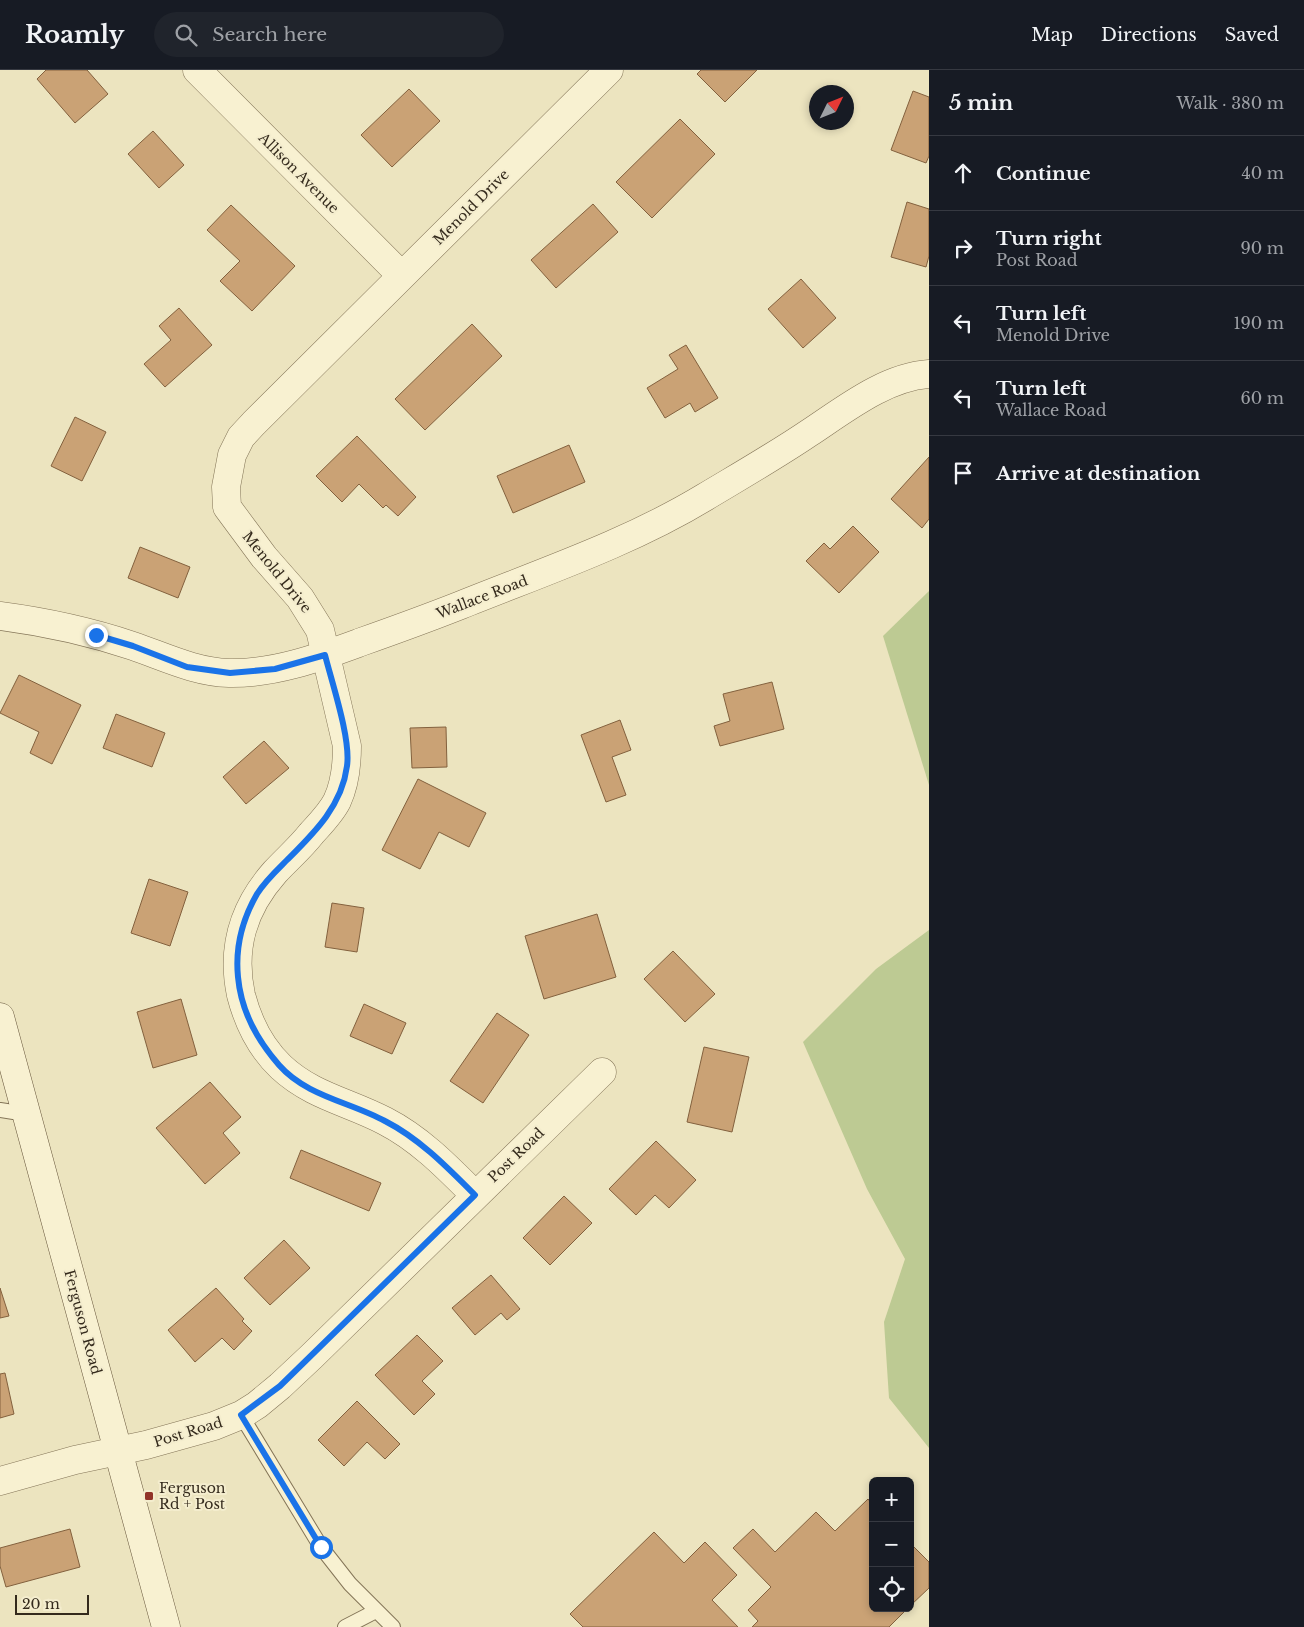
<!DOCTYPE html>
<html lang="en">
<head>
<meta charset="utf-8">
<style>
	body { margin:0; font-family:"Libre Baskerville",serif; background:#20242c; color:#f1f3f6 }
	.controls { position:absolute; right:15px; bottom:15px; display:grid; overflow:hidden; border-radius:8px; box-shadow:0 2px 8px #0003 }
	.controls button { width:45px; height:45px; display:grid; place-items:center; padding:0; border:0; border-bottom:1px solid #363941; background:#171b24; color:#f1f3f6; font:25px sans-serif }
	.compass { position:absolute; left:809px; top:15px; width:45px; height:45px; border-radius:50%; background:#171b24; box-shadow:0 2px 8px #0003; rotate:47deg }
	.scale { position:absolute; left:15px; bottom:12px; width:74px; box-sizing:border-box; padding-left:5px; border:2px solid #342a1c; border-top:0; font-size:14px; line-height:18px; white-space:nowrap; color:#342a1c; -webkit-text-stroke:4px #f4edce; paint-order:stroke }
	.stop { position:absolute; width:15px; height:15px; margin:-11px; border:4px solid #1a73e8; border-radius:50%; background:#fff }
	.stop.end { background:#1a73e8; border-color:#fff; box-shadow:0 1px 5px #0008 }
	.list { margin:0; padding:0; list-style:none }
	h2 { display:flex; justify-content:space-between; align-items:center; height:65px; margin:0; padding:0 20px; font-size:21px }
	h2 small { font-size:16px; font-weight:400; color:#9ea1a6 }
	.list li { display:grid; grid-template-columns:32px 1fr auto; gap:15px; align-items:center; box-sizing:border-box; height:75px; padding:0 20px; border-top:1px solid #363941 }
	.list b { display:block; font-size:19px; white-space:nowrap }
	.list p { margin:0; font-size:16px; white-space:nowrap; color:#9ea1a6 }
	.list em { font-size:16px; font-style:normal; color:#9ea1a6 }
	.icon { flex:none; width:28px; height:28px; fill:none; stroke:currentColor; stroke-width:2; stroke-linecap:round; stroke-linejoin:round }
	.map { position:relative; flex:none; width:929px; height:1557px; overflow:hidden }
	header { display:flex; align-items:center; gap:30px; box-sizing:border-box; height:70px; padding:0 25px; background:#171b24; border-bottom:1px solid #363941 }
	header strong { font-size:24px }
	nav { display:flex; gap:28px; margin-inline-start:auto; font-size:18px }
	.search { width:350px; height:45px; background:#20242c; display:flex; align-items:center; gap:12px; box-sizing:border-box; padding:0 18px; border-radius:28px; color:#9ea1a6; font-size:19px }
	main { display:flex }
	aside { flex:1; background:#171b24 }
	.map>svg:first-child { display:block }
	.green { fill:#bdca93 }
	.building { fill:#caa275; stroke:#83613e }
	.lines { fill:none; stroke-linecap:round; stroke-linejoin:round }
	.lane-casing { stroke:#847558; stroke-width:16 }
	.street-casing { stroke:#847558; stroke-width:29 }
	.secondary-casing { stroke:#66553b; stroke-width:29 }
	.lane { stroke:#f8f1d1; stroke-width:14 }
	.street { stroke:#f8f1d1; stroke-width:28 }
	.secondary { stroke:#f8f1d1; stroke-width:28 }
	.route { stroke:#1a73e8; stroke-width:6 }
	.poi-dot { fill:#923429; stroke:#f4edce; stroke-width:2 }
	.labels { text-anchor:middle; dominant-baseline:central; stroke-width:4; stroke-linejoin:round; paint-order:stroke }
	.street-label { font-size:14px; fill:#342a1c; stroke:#f4edce }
	.poi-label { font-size:14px; fill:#342a1c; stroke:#f4edce; text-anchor:start }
</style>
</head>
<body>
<header>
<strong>Roamly</strong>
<div class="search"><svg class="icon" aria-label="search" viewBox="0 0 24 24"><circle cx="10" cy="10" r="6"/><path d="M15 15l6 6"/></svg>Search here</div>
<nav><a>Map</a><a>Directions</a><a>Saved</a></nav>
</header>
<main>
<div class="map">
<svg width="929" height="1557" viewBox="0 0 929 1557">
	<rect width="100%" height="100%" fill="#ece4bf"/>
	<g class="green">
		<path d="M929,521V715L883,566Z"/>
		<path d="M929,860V1378L889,1328L884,1252L905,1189L867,1119L803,972L876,899Z"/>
	</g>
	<g class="building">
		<path d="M46,0H87L108,24L75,53L37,9Z"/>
		<path d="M701,0H757L725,32L697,4Z"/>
		<path d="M409,19L440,51L392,97L361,65Z"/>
		<path d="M913,21L929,27V86L926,93L891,80Z"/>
		<path d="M680,49L715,84L652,148L616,112Z"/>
		<path d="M153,61L184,95L159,118L128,84Z"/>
		<path d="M907,132L929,139V186L926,197L891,187Z"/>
		<path d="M593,134L618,162L556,218L531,190Z"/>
		<path d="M231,135L295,196L252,241L220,211L240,191L207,160Z"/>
		<path d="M801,209L836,248L803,278L768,239Z"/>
		<path d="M179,238L212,275L165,317L144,294L171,270L159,256Z"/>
		<path d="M472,254L502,286L425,360L395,329Z"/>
		<path d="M686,275L718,328L695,342L690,333L665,348L647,318L678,299L669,285Z"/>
		<path d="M75,347L106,362L82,411L51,396Z"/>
		<path d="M357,366L416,427L398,446L386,435L383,438L359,414L342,432L316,406Z"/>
		<path d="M569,375L585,412L513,443L497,406Z"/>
		<path d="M929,387V449L922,458L891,429Z"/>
		<path d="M853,456L879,482L839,523L806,491L824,473L830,479Z"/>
		<path d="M140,477L190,497L178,528L128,508Z"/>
		<path d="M19,605L81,635L52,694L30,683L39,662L0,643Z"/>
		<path d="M772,612L784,659L720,676L714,656L730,651L723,624Z"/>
		<path d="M116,644L165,663L152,697L103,678Z"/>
		<path d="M620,650L631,680L612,687L626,725L606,732L581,665Z"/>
		<path d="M446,657L447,697L412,698L410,658Z"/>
		<path d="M264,671L289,698L246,734L223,707Z"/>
		<path d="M418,709L486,743L469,777L439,762L420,799L382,780Z"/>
		<path d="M149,809L188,822L170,876L131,863Z"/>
		<path d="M332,833L364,838L357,882L325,877Z"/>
		<path d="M597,844L616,907L544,929L525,866Z"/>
		<path d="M673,881L715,924L685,952L644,909Z"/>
		<path d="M181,929L197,985L153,998L137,942Z"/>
		<path d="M364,934L406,953L392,984L350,966Z"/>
		<path d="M497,943L529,965L483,1033L450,1011Z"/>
		<path d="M704,977L749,987L732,1062L687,1052Z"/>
		<path d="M210,1012L241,1047L223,1063L240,1083L205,1114L156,1058Z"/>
		<path d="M656,1071L696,1110L669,1138L655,1125L636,1145L609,1119Z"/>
		<path d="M301,1080L381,1113L369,1141L290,1108Z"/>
		<path d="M564,1126L592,1153L550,1195L523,1168Z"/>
		<path d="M284,1170L310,1198L270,1235L244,1208Z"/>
		<path d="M491,1205L520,1239L507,1250L501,1243L475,1265L452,1238Z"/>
		<path d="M0,1218L9,1246L0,1248Z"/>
		<path d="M216,1218L244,1249L242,1251L252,1261L234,1280L222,1268L195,1292L168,1260Z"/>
		<path d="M417,1265L443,1291L422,1311L435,1324L414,1345L375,1305Z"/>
		<path d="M5,1303L14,1344L0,1348V1304Z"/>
		<path d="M357,1331L400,1374L385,1389L367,1372L344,1396L318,1370Z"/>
		<path d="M868,1429L873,1435V1538H908L889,1557H752L758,1551L748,1540L771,1517L733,1478L753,1459L775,1482L816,1442L835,1461Z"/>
		<path d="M70,1459L80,1497L6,1517L0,1496V1478Z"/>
		<path d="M654,1462L684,1493L705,1472L737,1505L712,1530L738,1557H583L570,1544Z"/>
		<path d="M910,1473L929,1492V1518L910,1536Z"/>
	</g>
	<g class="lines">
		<g class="lane-casing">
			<g id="lane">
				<path d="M0,1040L26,1044"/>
				<path d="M241,1345L321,1477L350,1514L393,1557"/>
				<path d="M345,1557L376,1541"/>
			</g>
		</g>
		<g class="street-casing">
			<g id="street">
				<path d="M197,0L401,205"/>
				<path d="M0,546C46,552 88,561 133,576C165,587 195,602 229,603C275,604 320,587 361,572C395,560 428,548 461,535C543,502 629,473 705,427C740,406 775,386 809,363C844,340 885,307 929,304"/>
				<path d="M475,1125C447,1097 420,1069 385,1051C349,1032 312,1026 281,997C261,978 248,952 241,925C231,878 243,838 275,802C287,789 300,778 311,764C320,754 331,743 337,731C345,714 347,694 347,676L320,560L300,528L264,487L227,437L226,417L232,385L241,367L254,353L609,0"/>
				<path d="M0,1411L75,1390L146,1375L214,1356L241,1345L257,1335L280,1316L312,1286L602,1002"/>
			</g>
		</g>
		<g class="secondary-casing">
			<path id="secondary" d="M0,947L166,1557"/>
		</g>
		<use href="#lane" class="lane"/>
		<use href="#street" class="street"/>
		<use href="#secondary" class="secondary"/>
	</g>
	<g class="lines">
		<path class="route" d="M96,565L133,576L187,597L230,603L275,599L325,585C332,613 351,669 347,696C342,736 314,763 287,790C277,800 265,811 257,824C242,850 235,877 238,907C241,940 257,970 279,995C306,1026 350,1032 385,1051C420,1069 447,1097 475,1125L280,1316L241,1345L321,1477"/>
	</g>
	<rect class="poi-dot" x="144" y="1421" width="10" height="10" rx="2.5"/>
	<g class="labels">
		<g class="street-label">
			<text transform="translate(299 103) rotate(45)">Allison Avenue</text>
			<text transform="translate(471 137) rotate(-45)">Menold Drive</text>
			<text transform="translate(277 502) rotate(51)">Menold Drive</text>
			<text transform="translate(482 527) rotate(-21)">Wallace Road</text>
			<text transform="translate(516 1085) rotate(-44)">Post Road</text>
			<text transform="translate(83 1252) rotate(75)">Ferguson Road</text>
			<text transform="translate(188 1362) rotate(-17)">Post Road</text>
		</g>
		<g class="poi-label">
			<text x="159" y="1418">Ferguson<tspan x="159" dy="16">Rd + Post</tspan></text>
		</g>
	</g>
</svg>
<div class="controls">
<button>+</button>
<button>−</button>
<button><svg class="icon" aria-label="locate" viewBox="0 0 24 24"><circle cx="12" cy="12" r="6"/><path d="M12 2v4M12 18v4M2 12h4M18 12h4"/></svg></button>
</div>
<svg class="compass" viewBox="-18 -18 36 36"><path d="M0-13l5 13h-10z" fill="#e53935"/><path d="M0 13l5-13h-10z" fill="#9ea1a6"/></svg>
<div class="scale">20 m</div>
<div class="stop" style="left:321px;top:1477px"></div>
<div class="stop end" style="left:96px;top:565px"></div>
</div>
<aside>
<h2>5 min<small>Walk · 380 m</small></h2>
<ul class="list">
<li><svg class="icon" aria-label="ahead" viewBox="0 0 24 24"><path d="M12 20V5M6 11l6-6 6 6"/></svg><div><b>Continue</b></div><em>40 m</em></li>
<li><svg class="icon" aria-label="right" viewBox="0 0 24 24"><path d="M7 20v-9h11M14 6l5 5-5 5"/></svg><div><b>Turn right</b><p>Post Road</p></div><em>90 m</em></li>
<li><svg class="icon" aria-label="left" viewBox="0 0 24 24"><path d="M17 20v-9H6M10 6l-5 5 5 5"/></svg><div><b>Turn left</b><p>Menold Drive</p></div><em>190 m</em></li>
<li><svg class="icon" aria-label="left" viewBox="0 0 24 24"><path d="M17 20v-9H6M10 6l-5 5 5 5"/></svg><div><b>Turn left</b><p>Wallace Road</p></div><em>60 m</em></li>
<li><svg class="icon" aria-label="arrive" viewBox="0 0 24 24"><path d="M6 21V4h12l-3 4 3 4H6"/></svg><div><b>Arrive at destination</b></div></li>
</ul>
</aside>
</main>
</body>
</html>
